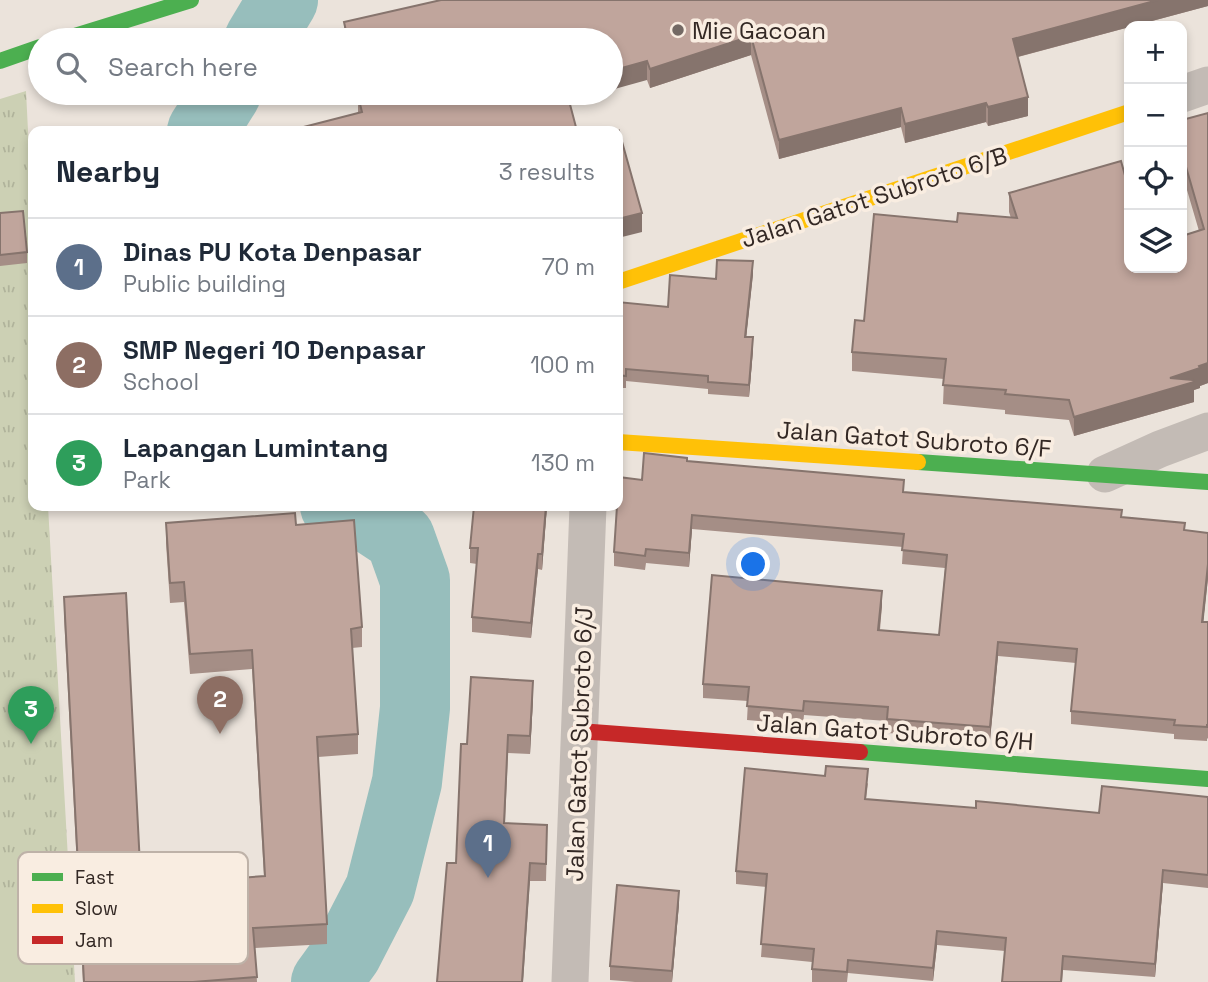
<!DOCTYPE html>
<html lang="en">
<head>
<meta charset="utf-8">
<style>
	body { margin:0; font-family:"Space Grotesk",sans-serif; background:#f6f6f7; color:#1f2937 }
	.controls { position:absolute; right:21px; top:21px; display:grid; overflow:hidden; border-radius:14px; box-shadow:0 4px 10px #0003 }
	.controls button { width:63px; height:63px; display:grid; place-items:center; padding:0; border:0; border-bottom:2px solid #e0e1e3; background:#fff; color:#1f2937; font:35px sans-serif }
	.you { position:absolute; left:754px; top:565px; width:24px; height:24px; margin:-18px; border:5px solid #fff; border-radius:50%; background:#1a73e8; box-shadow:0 0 0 10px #1a73e833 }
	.badge { display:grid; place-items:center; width:46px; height:46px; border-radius:50%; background:#736964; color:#fff; font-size:23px; font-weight:700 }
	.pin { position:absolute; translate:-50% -58px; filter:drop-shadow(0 2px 4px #0008) }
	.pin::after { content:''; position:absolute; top:37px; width:24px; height:21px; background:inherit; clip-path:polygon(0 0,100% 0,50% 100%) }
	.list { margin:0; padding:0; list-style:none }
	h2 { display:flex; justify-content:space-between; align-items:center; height:91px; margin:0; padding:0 28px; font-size:30px }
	h2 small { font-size:23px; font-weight:400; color:#747a83 }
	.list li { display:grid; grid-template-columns:46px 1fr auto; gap:21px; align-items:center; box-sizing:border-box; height:98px; padding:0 28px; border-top:2px solid #e0e1e3 }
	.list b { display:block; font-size:26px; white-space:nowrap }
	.list p { margin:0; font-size:23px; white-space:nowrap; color:#747a83 }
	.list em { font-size:23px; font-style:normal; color:#747a83 }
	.icon { flex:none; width:38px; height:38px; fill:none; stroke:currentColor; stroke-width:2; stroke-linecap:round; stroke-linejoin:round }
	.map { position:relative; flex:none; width:1208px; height:982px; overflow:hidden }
	.search { position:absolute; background:#fff; box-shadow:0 4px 10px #0003; left:28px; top:28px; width:595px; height:77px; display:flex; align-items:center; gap:18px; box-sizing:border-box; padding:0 24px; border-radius:38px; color:#747a83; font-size:26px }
	.panel { position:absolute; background:#fff; box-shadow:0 4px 10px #0003; left:28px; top:126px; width:595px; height:385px; border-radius:14px }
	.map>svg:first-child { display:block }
	.park { fill:url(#park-tufts) }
	.garden { fill:#ccd0b4 }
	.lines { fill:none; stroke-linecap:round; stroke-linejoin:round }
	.river { stroke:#97bebc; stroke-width:70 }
	.street { stroke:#c3bbb5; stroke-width:37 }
	.fast { stroke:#4caf50; stroke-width:16 }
	.slow { stroke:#ffc107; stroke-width:16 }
	.jam { stroke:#c62828; stroke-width:16 }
	.wall { fill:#a58e86 }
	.shaded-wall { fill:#86746d }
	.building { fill:#c0a59c; stroke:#86746d; stroke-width:2 }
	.poi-dot { fill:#736964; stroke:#f9ede1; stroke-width:2.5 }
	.labels { text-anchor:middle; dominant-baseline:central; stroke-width:7; stroke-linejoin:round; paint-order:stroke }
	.poi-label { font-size:24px; fill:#332824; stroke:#f9ede1; text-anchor:start }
	.street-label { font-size:24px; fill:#332824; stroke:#f9ede1 }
	.key { fill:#f9ede1; stroke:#beb2a8; stroke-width:2 }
	.key-label { font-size:19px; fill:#332824 }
</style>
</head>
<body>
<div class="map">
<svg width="1208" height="982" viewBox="0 0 1208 982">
	<defs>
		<pattern id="park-tufts" width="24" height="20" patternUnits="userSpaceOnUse" patternTransform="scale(1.75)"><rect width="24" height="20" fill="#ccd0b4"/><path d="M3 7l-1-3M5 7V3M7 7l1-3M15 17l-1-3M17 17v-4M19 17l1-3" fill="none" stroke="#b0b39b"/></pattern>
	</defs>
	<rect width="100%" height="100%" fill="#ebe3db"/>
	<path class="park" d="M26,91L33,230V506H48L75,982H0V99Z"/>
	<path class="garden" d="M42,912L43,973L36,982H0V915Z"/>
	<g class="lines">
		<g class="river">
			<path d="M259,40L283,0"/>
			<path d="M202,131L226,93"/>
			<path d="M326,982L347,953L380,889L407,782L415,708V580L400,538L359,511L335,506"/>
		</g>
		<g class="street">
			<path d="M1182,94L1208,85"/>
			<path d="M1105,474L1160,449L1208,431"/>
			<path d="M570,982L588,506"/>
		</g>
		<g class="fast">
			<path d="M62,40L191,0"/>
			<path d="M0,61L40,47"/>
			<path d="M918,462L1208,482"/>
			<path d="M860,752L1208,779"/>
		</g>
		<g class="slow">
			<path d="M618,282L1129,112"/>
			<path d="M618,442L918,462"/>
		</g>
		<path class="jam" d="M579,731L860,752"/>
	</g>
	<g class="wall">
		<path d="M1208,0V6L1018,57L1028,116L988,126L986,122L905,143L901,127L779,159L751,55L650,88L647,80L611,40H344V22Z"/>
		<path d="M356,93H601L358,113V102Z"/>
		<path d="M1208,113V383L1200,386V388L1194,390V402L1074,436L1069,420L1005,414V410L943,404L944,379L852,371V352L864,321L957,222L1011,218L1009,212V193L1129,268L1199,231L1182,173V120Z"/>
		<path d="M0,213L27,252V263L0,266Z"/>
		<path d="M753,274L746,337L753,350L749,397L708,394V389L626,381V388H618V302L668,307L716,279Z"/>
		<path d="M687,461L904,492L1122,517L1185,530L1208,533V578L1203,622H1208V739L1207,738V741L1174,739V734L1071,724V711L1076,663L998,656L990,740L887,733V721L804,715L803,725L747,720L748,701L703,698V684L882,605L880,630L939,635L945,568L902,564L903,547L692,529L689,567L646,563L645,570L614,566V552L642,480Z"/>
		<path d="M463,506H547L542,570L538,569L531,638L472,632V617L477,564L470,563V548L474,507Z"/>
		<path d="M166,523L296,525L362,627V647L352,648L358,734V754L318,757L327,924V944L255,948L257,982H83L64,616V597L141,885L264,876L252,669L190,674L184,602L170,603L166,543Z"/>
		<path d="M533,699L530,754L508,753L505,823L547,843L546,881H530L456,863L467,744Z"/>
		<path d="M868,783L866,799L976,808L1099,813L1208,797V888L1163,883L1155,977L1063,970L1062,982H1002L1005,951L937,945L933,981L848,973L847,982H812V962L761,957L766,887L736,884V871Z"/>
		<path d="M679,904L672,982H635L610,980V966Z"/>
	</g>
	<g class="shaded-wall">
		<path d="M1158,0H1208V6L1013,58V39Z"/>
		<path d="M751,36V55L650,88V69Z"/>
		<path d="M647,61V80L611,90V71Z"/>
		<path d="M564,93H601L564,102Z"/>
		<path d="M1028,97V116L988,126V107Z"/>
		<path d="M986,103V122L905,143V124Z"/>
		<path d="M901,108V127L779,159V140Z"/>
		<path d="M642,213V232L618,238V219Z"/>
		<path d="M753,261V274L745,349V337Z"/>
		<path d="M753,337V350L749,397V385Z"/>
		<path d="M1208,363V383L1200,386V388L1194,390V402L1074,436V417Z"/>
		<path d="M546,506H547L542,570V554Z"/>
		<path d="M692,515V529L689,567V553Z"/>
		<path d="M538,554V569L531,638V623Z"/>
		<path d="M1208,564V578L1202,636V622Z"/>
		<path d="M882,591V605L878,644V630Z"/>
		<path d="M998,642V656L990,740V727Z"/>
		<path d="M533,681V699L530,754V736Z"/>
		<path d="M530,863V881L523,982H522Z"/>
		<path d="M1163,870V883L1155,977V964Z"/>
		<path d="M679,891V904L672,982V971Z"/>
		<path d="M937,931V945L933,981V968Z"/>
	</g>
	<g class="building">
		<path d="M441,0H1158L1013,39L1028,97L988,107L986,103L905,124L901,108L779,140L751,36L650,69L647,61L611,71V40H348L344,22Z"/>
		<path d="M360,93H567L577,131H288L362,112L358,96L361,95Z"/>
		<path d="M1208,113V363L1199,366L1200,368L1170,378L1193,380L1194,382L1074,417L1069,400L1005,394L1006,390L943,385L946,359L852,352L855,320L864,321L874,214L957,222L958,213L1017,218L1009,193L1121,161L1129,190V268H1182V236L1204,229L1182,153V120Z"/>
		<path d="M619,131L642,213L618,219V132Z"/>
		<path d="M23,211L27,252L0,255V213Z"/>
		<path d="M717,260L753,261L745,337H753L749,385L708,382V376L626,369V376L618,375V302L668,307L670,275L716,279Z"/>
		<path d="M644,453L687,458V461L904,480L903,492L1122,510L1121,517L1185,523L1184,530L1208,533V564L1202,622H1208V725H1207V727L1174,725L1175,720L1071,711L1077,649L998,642L990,727L887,719L888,707L804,701L803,711L747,706L749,687L703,684L712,575L882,591L878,630L939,635L947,555L902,550L904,534L692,515L689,553L646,549L645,556L614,552L617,506H618V477L642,480Z"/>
		<path d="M474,506H546L542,554H538L531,623L472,617L478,548H470Z"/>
		<path d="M295,513L296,525L354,520L362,627L351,629L358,734L317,737L327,924L253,928L257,977L193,982H84L64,597L126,593L141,885L265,876L252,650L190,654L184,582L170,583L166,523Z"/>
		<path d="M471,677L533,681L530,736L508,735L504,823L547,825L546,864L530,863L522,982H437L447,863H456L461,744H467Z"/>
		<path d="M826,766L868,769L865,799L976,808V801L1099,813L1102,786L1208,797V875L1163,870L1155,964L1063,956L1061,982H1002L1006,938L937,931L933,968L848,960L847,972L812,969L814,949L761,944L767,874L736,871L745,768L825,776Z"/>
		<path d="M617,885L679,891L672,971L610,966Z"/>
	</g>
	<circle class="poi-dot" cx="678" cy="30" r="7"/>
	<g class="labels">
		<g class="poi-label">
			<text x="692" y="30">Mie Gacoan</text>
		</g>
		<g class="street-label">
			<text transform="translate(874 197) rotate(-18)">Jalan Gatot Subroto 6/B</text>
			<text transform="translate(914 439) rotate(4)">Jalan Gatot Subroto 6/F</text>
			<text transform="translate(895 732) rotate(4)">Jalan Gatot Subroto 6/H</text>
			<text transform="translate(579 744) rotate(-88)">Jalan Gatot Subroto 6/J</text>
		</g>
	</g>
	<rect x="18" y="852" width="230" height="112" rx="10" class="key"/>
	<rect x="32" y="873" width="31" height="8" fill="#4caf50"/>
	<rect x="32" y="904" width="31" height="9" fill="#ffc107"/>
	<rect x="32" y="936" width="31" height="8" fill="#c62828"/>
	<g class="key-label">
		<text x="75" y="884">Fast</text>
		<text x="75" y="915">Slow</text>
		<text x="75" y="947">Jam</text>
	</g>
</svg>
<div class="controls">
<button>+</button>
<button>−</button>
<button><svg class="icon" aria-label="locate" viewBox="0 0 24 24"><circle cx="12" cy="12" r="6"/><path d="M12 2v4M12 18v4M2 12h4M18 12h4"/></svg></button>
<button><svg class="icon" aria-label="layers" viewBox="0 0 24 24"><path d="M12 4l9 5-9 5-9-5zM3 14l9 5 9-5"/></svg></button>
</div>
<div class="you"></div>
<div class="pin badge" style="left:488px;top:878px;background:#5c6f8a">1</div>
<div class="pin badge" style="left:220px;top:734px;background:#8d6e63">2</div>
<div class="pin badge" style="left:31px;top:744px;background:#2e9e5b">3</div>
<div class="search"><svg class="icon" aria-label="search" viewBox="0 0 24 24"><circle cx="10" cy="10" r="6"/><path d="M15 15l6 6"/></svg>Search here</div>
<section class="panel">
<h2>Nearby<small>3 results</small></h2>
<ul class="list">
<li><span class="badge" style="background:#5c6f8a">1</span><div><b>Dinas PU Kota Denpasar</b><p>Public building</p></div><em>70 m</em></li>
<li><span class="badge" style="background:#8d6e63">2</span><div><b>SMP Negeri 10 Denpasar</b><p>School</p></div><em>100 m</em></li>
<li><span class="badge" style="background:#2e9e5b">3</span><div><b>Lapangan Lumintang</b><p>Park</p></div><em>130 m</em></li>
</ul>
</section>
</div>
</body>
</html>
